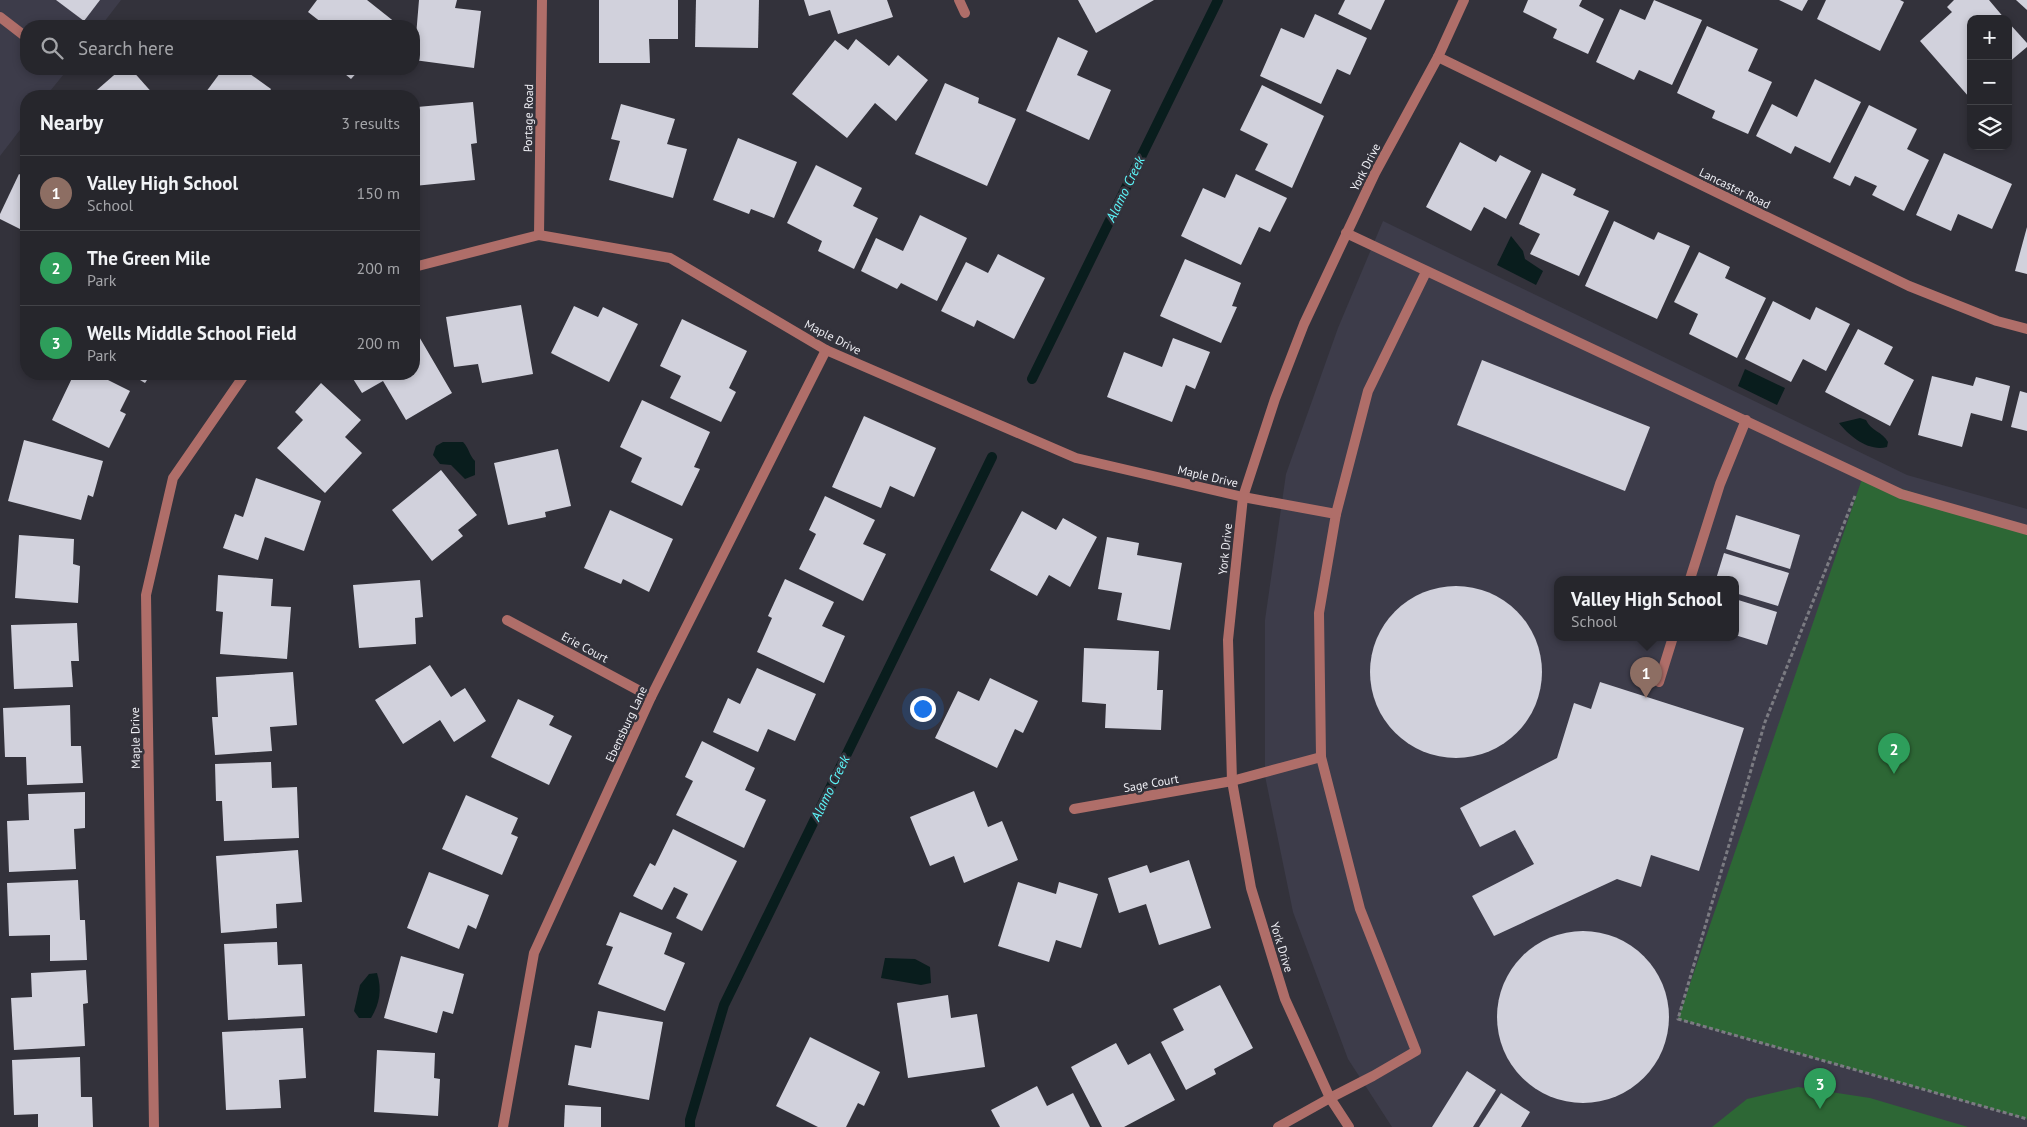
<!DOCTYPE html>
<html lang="en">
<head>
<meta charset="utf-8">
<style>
	body { margin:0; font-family:"PT Sans",sans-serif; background:#2e2e34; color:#f1f3f6 }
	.controls { position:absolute; right:15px; top:15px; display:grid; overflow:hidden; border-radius:10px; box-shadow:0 2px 8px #0003 }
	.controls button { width:45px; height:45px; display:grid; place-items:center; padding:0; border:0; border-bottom:1px solid #424348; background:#26262c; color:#f1f3f6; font:25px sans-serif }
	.you { position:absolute; left:922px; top:708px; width:18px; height:18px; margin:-12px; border:4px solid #fff; border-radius:50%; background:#1a73e8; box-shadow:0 0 0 8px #1a73e833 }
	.badge { display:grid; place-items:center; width:32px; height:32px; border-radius:50%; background:#95b2f1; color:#fff; font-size:16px; font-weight:700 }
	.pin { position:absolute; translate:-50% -41px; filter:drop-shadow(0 1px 2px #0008) }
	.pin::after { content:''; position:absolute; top:26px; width:18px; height:15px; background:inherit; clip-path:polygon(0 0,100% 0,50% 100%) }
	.popup { position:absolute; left:1554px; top:576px; width:185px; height:65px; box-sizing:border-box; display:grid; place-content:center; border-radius:10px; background:#26262c; filter:drop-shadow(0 1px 4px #0005); font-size:16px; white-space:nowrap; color:#a4a5a9 }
	.popup b { font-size:19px; color:#f1f3f6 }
	.popup::after { content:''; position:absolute; left:50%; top:100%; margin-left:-10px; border:10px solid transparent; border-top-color:#26262c }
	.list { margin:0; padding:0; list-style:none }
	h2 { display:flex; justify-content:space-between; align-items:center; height:65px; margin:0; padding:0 20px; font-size:21px }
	h2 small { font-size:16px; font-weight:400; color:#a4a5a9 }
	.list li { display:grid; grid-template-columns:32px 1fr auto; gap:15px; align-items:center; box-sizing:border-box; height:75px; padding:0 20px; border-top:1px solid #424348 }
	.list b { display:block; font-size:19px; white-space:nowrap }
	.list p { margin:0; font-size:16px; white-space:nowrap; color:#a4a5a9 }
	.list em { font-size:16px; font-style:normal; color:#a4a5a9 }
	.icon { flex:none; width:28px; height:28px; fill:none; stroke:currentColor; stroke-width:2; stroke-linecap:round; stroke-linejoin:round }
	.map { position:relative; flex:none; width:2027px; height:1127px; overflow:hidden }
	.search { position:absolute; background:#26262c; box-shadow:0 2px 8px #0003; left:20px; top:20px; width:400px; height:55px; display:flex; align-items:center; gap:12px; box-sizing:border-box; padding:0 18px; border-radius:20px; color:#a4a5a9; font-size:19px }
	.panel { position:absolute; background:#26262c; box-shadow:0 2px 8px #0003; left:20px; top:90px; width:400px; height:290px; border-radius:20px }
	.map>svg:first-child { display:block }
	.built { fill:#3d3c4a; fill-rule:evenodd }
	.green { fill:#2d6735 }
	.water { fill:#091d1d }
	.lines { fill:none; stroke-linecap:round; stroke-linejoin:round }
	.stream { stroke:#091d1d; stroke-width:10 }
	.building { fill:#d1d1dc }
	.path { stroke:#7b7b82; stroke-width:3; stroke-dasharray:4 2.5; stroke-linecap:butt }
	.service { stroke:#af6e69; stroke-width:10 }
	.minor { stroke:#af6e69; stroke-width:10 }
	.labels { text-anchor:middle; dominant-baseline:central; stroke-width:5; stroke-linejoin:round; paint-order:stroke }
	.street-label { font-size:12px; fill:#eeeef4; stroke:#33323b }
	.water-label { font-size:14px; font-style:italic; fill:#5cf3f7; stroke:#33323b }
</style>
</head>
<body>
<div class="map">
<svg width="2027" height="1127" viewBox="0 0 2027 1127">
	<rect width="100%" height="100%" fill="#33323b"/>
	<g class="built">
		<path d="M0,0H121L101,26H26V69H68L46,96H26V122L0,156Z"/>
		<path d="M1383,221L1907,475L2027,509V1127H1392L1348,1059L1293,912L1265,776V620L1286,474L1338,328ZM1557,579H1735V637H1557Z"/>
	</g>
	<g class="green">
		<path d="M1863,476L2027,530V1119L1678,1019Z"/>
		<path d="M1798,1087L1870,1098L1968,1127H1712L1747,1099Z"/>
	</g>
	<g class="water">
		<path d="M1511,236L1523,251L1525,259L1543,271L1536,285L1497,265Z"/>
		<path d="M1745,369L1785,388L1777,405L1738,386Z"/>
		<path d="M1860,418L1866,420C1871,431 1883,432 1888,442L1887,447C1869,452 1849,436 1839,423Z"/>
		<path d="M443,442H463C469,448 469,455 475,461V475L465,479L451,465L440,464L433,455L436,446Z"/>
		<path d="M885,958L915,959L930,967L931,983L921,985L881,978Z"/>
		<path d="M377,973C382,989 380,1003 371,1018H359L354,1011L360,985L369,974Z"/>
	</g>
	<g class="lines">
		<g class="stream">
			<path d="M1032,379L1218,0"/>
			<path d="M690,1127V1120L724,1005L992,457"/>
		</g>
	</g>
	<g class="building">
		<path d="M56,0H100L84,21Z"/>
		<path d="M317,0H367L396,23L394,26H326L308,12Z"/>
		<path d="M419,0H457L455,8L481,11L474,68L414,60Z"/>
		<path d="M599,0H678V39H649L650,63H599Z"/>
		<path d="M696,0H759L758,48L695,47Z"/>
		<path d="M804,0H887L893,17L838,34L830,10L809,16Z"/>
		<path d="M1078,0H1154L1096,33Z"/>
		<path d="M1345,0H1385L1371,30L1338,14Z"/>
		<path d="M1528,0H1582L1579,6L1604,19L1588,54L1553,38L1557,29L1523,12Z"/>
		<path d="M1654,0L1702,20L1672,85L1639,70L1634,80L1596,62L1620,9L1645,20Z"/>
		<path d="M1779,0H1808L1802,11Z"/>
		<path d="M1826,0H1900L1904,2L1880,51L1817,19Z"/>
		<path d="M1954,0H1989L2005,19H1971L1969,97L1920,41L1952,12L1947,7Z"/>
		<path d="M2016,0H2027V10Z"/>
		<path d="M1315,14L1367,38L1350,75L1337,69L1321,104L1260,76L1281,28L1304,38Z"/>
		<path d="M2008,22L2027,43V47L2008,63Z"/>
		<path d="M1707,26L1758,49L1748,71L1772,82L1748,134L1712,118L1715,111L1677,93Z"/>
		<path d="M1058,37L1088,51L1077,75L1111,90L1089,140L1026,111Z"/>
		<path d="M856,39L889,66L898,55L928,80L896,121L875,103L847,138L792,94L835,40L848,50Z"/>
		<path d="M121,69H131L155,96H90Z"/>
		<path d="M223,69H243L271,89L266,96H203Z"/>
		<path d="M339,69H360L351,79Z"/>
		<path d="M1815,79L1861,102L1830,163L1795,146L1791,154L1756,136L1772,104L1797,117Z"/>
		<path d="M945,83L979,98L978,103L1016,119L987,186L915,154Z"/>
		<path d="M1262,85L1324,116L1292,188L1255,170L1268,144L1240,130Z"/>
		<path d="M473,102L477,143L471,144L475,180L414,186V134H419L417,107Z"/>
		<path d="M621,104L675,119L667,144L687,149L673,198L609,180L620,141L611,139Z"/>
		<path d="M1869,105L1917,129L1907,149L1929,160L1904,211L1872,195L1877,186L1855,176L1850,186L1833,178Z"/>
		<path d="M738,138L797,162L774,218L751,209L749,214L713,200Z"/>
		<path d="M1460,142L1496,162L1500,155L1531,171L1506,219L1484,207L1471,231L1426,207Z"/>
		<path d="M1944,153L2012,184L1992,229L1958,214L1951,231L1916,215Z"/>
		<path d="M816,165L862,188L853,206L878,218L854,269L818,251L822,241L787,223Z"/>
		<path d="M1542,173L1576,189L1573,195L1609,211L1579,276L1530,254L1540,234L1519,224Z"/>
		<path d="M19,174L26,178V232L0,219V214Z"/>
		<path d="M1236,174L1287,198L1270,232L1259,227L1241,265L1181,236L1203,188L1225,198Z"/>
		<path d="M920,215L967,238L937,301L901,283L897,289L861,271L876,238L903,251Z"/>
		<path d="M1614,221L1654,240L1658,232L1690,246L1657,319L1585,286Z"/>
		<path d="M2027,227V274L2015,271Z"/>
		<path d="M1699,252L1730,267L1725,278L1766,298L1737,358L1689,334L1698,314L1674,302Z"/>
		<path d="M998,254L1045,278L1014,339L977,320L974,327L941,311L966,262L988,273Z"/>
		<path d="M1185,259L1241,283L1232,306L1237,307L1221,343L1160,316Z"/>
		<path d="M1773,301L1810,320L1816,307L1850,324L1826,371L1803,359L1791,382L1745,359Z"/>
		<path d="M521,305L533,374L482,383L478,364L454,367L446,317Z"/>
		<path d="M574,306L598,317L603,307L638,324L609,382L551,353Z"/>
		<path d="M682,319L747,351L729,388L736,392L721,422L670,398L681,376L660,366Z"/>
		<path d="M414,328L452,393L406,420L383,381L362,393L350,374H414Z"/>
		<path d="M1858,329L1893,347L1884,364L1914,380L1890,426L1825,392Z"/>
		<path d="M1173,338L1210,352L1195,389L1186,385L1172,422L1107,397L1124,352L1162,367Z"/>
		<path d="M1482,360L1650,427L1625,491L1457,425Z"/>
		<path d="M74,374H96L130,391L120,411L126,414L109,448L52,420Z"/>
		<path d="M130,374H151L145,383Z"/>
		<path d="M1932,376L1973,386L1976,377L2010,386L2002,421L1971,413L1962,447L1918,435Z"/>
		<path d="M321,383L361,420L345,437L362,453L325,493L277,448L303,420L295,412Z"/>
		<path d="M2020,391L2027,393V431L2011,427Z"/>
		<path d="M642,400L710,432L694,467L700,469L682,506L631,482L642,458L620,447Z"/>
		<path d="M864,416L936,448L914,497L890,486L881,508L832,487Z"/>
		<path d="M24,440L103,461L93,497L88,495L81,520L8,501Z"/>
		<path d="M558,449L571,506L545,512L546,517L508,525L494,463Z"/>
		<path d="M441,470L477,515L458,530L463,536L432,561L392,510Z"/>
		<path d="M256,478L321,501L304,551L265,537L258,560L223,548L235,514L243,517Z"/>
		<path d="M825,496L875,520L863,544L886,554L863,601L799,569L816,534L809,530Z"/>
		<path d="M610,510L673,539L649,592L623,579L621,584L584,568Z"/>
		<path d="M1022,511L1056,530L1063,518L1097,537L1070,587L1049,575L1037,596L990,570Z"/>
		<path d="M1736,515L1800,535L1790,569L1726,549Z"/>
		<path d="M19,535L74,539L73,564L80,566L78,603L15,598Z"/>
		<path d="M1107,537L1139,543L1137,555L1182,563L1170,630L1117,620L1122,593L1098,589Z"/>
		<path d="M1724,553L1789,573L1778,606L1735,593V579H1716Z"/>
		<path d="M218,575L273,579L271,606L291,607L287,659L220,654L223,612L216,611Z"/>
		<path d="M785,579L834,602L822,626L845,636L824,683L757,652L772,618L768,616Z"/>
		<path d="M420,580L423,617L415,618L416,644L359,648L353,585Z"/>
		<circle cx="1456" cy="672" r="86"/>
		<path d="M1735,599L1777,612L1767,645L1735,635Z"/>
		<path d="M77,623L79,661H71L73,687L14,689L11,625Z"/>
		<path d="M1084,648L1159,651L1157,690H1163L1161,730L1105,728L1106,704L1082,702Z"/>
		<path d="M430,665L451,697L465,688L486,721L454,742L440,720L403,744L375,700Z"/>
		<path d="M757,668L816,694L795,741L768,729L758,752L713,732L728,698L740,704Z"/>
		<path d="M293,672L297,725L270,727L272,751L215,755L212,717H218L216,677Z"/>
		<path d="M990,678L1038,701L1023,733L1015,729L997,768L935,738L958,691L979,701Z"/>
		<path d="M1600,682L1744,728L1699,871L1651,855L1641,887L1617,879L1494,936L1472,896L1534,864L1515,830L1480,847L1460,808L1557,758L1574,703L1591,709Z"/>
		<path d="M518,699L554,716L549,725L572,736L549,785L491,757Z"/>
		<path d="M70,705L71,746H81L83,783L27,785L26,757H5L3,708Z"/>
		<path d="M702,741L755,768L745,790L766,800L744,848L676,815L693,781L685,777Z"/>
		<path d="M271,762L272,788L297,787L299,838L224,841L222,801H216L215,764Z"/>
		<path d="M974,791L988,827L1002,821L1018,860L964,883L954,856L930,866L910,817Z"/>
		<path d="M85,792V828L74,829L76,869L9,872L7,821L29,820L28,794Z"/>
		<path d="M466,795L518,818L511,834L518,837L502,875L442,849Z"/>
		<path d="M673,829L737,861L702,931L676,918L688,894L674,887L662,910L633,896L650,863L655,866Z"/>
		<path d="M298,850L302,902L276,904L277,928L221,933L216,856Z"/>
		<path d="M1189,860L1211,928L1159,945L1146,904L1119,913L1108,878L1147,865L1150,873Z"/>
		<path d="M429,872L489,895L476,929L468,925L459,949L407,928Z"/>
		<path d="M78,880L80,920H85L87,960L50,961V935L9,936L7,883Z"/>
		<path d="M1018,882L1056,894L1059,882L1098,894L1081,948L1056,940L1049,962L998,946Z"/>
		<path d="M620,912L672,933L664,954L685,963L665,1011L598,984L613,947L606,945Z"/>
		<circle cx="1583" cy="1017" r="86"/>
		<path d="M277,942L278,965L302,964L305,1016L228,1020L224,944Z"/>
		<path d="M401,956L464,974L453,1014L443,1011L437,1033L384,1018Z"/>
		<path d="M86,970L88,1003L83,1004L85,1046L14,1050L11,998L32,997L31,973Z"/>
		<path d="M1220,985L1253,1048L1214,1069L1216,1074L1186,1090L1161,1042L1184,1030L1173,1009Z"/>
		<path d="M948,995L951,1018L977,1014L985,1067L908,1078L897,1003Z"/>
		<path d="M598,1011L663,1022L649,1100L568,1085L575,1045L591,1048Z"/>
		<path d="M303,1028L306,1078L279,1080L281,1108L226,1110L222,1032Z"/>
		<path d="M810,1037L880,1072L864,1106L858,1103L846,1127H818L776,1106Z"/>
		<path d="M1116,1043L1128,1065L1150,1053L1175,1100L1124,1127H1102L1071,1067Z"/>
		<path d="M377,1050L435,1053L434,1078L440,1079L438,1116L374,1112Z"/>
		<path d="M80,1057L81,1097H92L93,1127H38V1114L14,1115L12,1060Z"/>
		<path d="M1467,1071L1496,1090L1473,1127H1432Z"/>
		<path d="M1037,1086L1047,1106L1073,1093L1090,1127H1000L991,1110Z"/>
		<path d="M1501,1093L1530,1112L1521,1127H1479Z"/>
		<path d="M565,1105L601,1107V1127H564Z"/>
	</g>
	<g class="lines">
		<path class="path" d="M1855,496L1765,722L1678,1019L2027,1119"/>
		<g class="service">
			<path d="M0,17L26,37"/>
			<path d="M1346,233L1901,494L2027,530"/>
			<path d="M1243,497L1336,514"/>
			<path d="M1690,579L1720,484L1746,420"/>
			<path d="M1659,682L1673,637"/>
			<path d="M1232,781L1321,757"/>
			<path d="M1330,1098L1373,1076L1416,1051L1360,909L1321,757L1319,613L1336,514L1368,391L1426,272"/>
		</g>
		<g class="minor">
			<path d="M959,0L965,13"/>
			<path d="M1438,57L1909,286L1997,321L2027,329"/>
			<path d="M539,235L542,0"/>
			<path d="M414,267L539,235L670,258L826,350L1076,458L1243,497"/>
			<path d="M507,620L651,697"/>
			<path d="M1074,809L1232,781"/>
			<path d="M154,1127L146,595L173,478L245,374"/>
			<path d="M503,1127L534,953L651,697L826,350"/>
			<path d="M1278,1127L1330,1098"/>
			<path d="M1349,1127L1330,1098L1285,999L1251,888L1232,781L1228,640L1243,497L1275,399L1304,324L1375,173L1438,57L1464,0"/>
		</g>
	</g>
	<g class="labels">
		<g class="street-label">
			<text transform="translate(528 118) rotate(-89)">Portage Road</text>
			<text transform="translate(1365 167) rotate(-63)">York Drive</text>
			<text transform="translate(1735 188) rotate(26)">Lancaster Road</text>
			<text transform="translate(833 337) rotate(27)">Maple Drive</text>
			<text transform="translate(1208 476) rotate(13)">Maple Drive</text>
			<text transform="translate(1225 549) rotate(-84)">York Drive</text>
			<text transform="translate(585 647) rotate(28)">Erie Court</text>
			<text transform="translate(626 724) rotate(-65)">Ebensburg Lane</text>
			<text transform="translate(135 738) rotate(-91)">Maple Drive</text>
			<text transform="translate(1151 783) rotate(-10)">Sage Court</text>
			<text transform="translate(1282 947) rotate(73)">York Drive</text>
		</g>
		<g class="water-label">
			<text transform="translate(1125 189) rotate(-64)">Alamo Creek</text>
			<text transform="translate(830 788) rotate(-64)">Alamo Creek</text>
		</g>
	</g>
</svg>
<div class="controls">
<button>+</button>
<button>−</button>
<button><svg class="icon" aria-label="layers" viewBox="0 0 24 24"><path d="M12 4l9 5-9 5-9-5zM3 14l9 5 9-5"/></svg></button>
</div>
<div class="you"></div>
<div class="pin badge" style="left:1646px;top:698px;background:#8d6e63">1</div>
<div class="popup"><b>Valley High School</b>School</div>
<div class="pin badge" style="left:1894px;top:774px;background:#2e9e5b">2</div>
<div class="pin badge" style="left:1820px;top:1109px;background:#2e9e5b">3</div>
<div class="search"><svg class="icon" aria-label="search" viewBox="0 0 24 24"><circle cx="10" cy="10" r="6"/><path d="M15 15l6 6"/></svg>Search here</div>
<section class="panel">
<h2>Nearby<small>3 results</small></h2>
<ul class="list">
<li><span class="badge" style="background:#8d6e63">1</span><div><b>Valley High School</b><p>School</p></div><em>150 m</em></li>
<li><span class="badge" style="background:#2e9e5b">2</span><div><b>The Green Mile</b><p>Park</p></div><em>200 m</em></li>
<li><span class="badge" style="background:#2e9e5b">3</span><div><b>Wells Middle School Field</b><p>Park</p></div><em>200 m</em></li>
</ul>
</section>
</div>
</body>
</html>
